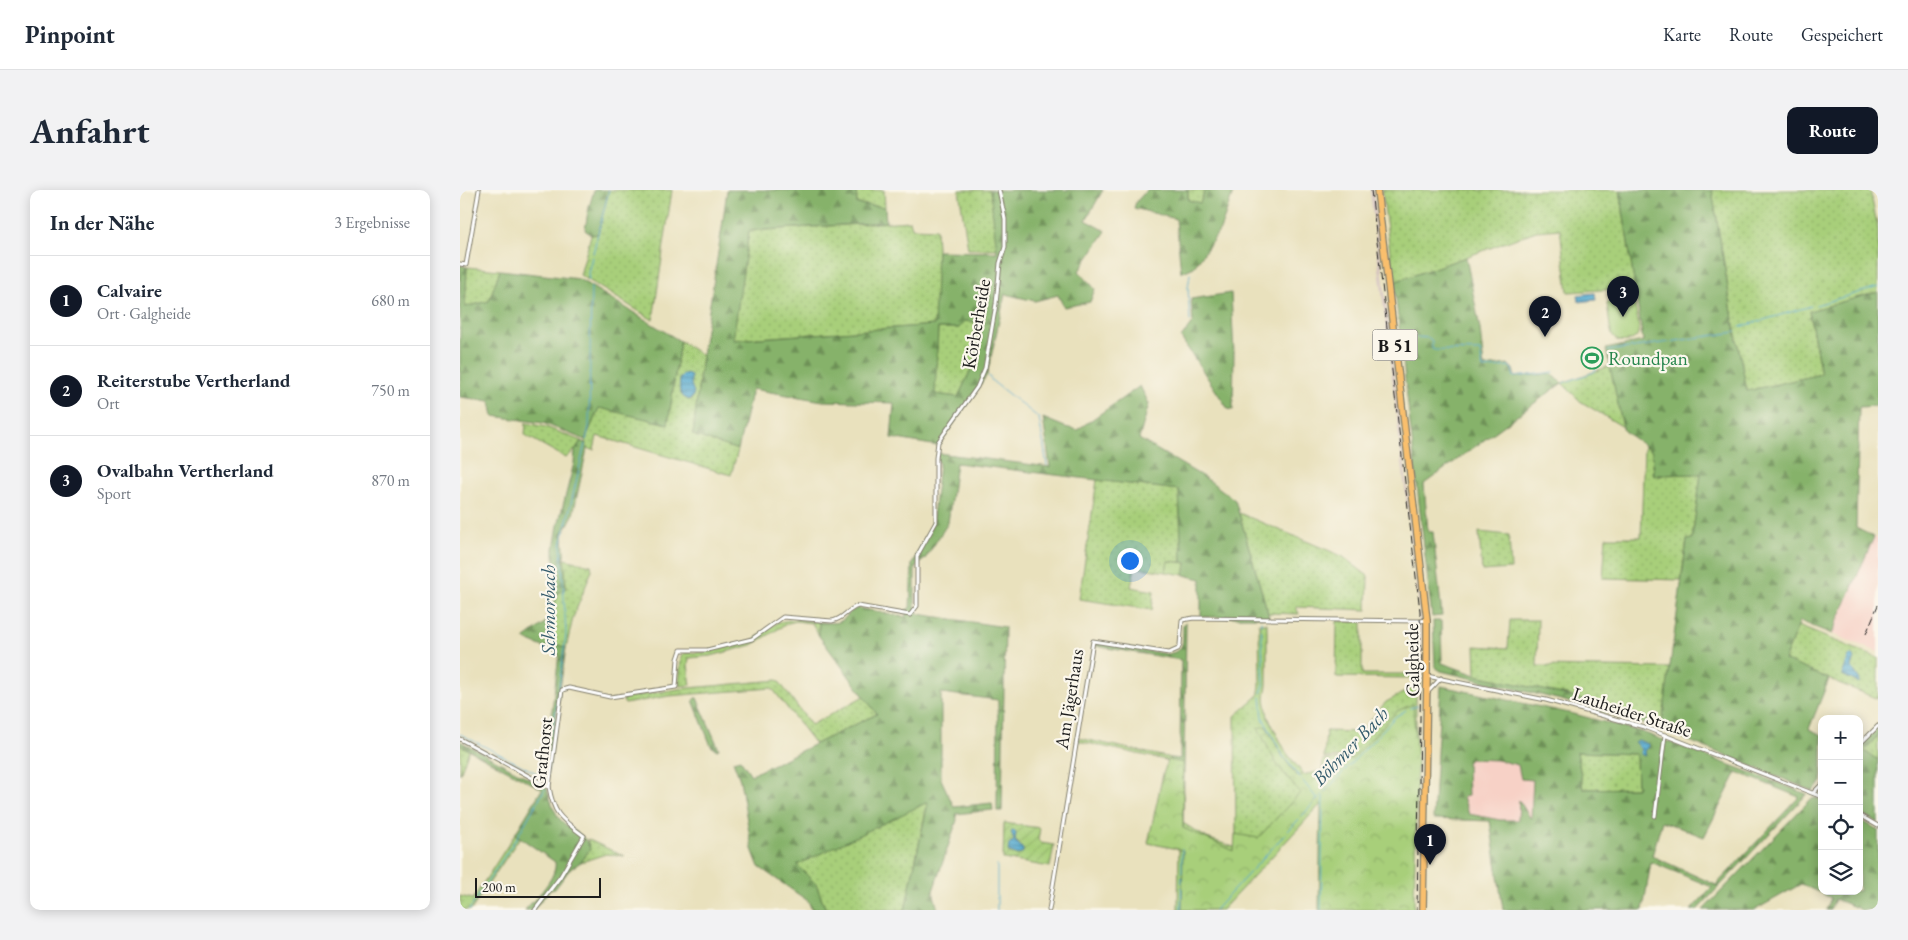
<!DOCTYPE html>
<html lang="de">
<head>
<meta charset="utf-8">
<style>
	body { margin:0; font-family:"EB Garamond",serif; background:#f2f2f3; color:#1f2937 }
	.controls { position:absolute; right:15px; bottom:15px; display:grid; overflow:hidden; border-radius:10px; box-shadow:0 2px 12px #0003 }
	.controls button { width:45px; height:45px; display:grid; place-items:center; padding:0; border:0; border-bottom:1px solid #e0e1e3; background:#fff; color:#1f2937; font:25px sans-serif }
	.scale { position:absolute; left:15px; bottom:12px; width:126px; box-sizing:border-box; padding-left:5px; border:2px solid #1c1c1c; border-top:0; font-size:14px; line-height:18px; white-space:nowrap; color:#1c1c1c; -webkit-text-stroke:4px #fbf7ec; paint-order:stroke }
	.you { position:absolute; left:669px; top:370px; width:18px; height:18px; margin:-12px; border:4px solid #fff; border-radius:50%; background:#1a73e8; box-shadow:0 0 0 8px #1a73e833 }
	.badge { display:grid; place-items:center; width:32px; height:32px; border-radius:50%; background:#111827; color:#fff; font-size:16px; font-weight:700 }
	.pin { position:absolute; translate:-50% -41px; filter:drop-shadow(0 1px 2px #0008) }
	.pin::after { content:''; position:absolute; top:26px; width:18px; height:15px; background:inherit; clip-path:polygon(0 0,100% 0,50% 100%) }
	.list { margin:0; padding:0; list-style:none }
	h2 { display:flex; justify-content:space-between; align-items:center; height:65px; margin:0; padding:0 20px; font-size:21px }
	h2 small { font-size:16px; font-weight:400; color:#747a83 }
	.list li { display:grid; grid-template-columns:32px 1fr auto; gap:15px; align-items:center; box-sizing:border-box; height:90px; padding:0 20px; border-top:1px solid #e0e1e3 }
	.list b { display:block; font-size:19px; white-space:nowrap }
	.list p { margin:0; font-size:16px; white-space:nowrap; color:#747a83 }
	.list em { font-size:16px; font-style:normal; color:#747a83 }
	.icon { flex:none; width:28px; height:28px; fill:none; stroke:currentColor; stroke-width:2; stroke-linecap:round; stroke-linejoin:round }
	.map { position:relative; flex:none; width:1418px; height:720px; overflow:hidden; border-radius:10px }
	header { display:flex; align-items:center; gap:30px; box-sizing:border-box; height:70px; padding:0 25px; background:#fff; border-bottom:1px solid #e0e1e3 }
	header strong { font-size:24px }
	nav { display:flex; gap:28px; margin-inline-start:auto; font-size:18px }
	.intro { display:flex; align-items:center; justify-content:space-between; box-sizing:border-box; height:120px; padding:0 30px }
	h1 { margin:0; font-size:35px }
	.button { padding:12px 22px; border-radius:10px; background:#111827; color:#fff; font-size:18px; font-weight:700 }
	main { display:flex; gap:30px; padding:0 30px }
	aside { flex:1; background:#fff; border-radius:10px; box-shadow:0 2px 12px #0003 }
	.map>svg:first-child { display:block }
	.built { fill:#f7d1c6 }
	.industrial { fill:#d2bfbf }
	.grass { fill:url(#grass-dots); stroke:#62764b; fill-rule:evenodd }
	.forest { fill:url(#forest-firs); stroke:#516743; fill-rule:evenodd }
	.park { fill:url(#park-crowns); stroke:#62764b }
	.garden { fill:url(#garden-furrows); stroke:#62764b; fill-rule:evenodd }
	.pitch { fill:#a8cf7a; stroke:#62764b }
	.water { fill:url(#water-rules); stroke:#366275 }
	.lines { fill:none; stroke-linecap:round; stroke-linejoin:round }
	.stream { stroke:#51a7ce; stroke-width:1 }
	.minor-casing { stroke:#827e6c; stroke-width:5 }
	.primary-casing { stroke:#827e6c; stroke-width:8 }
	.minor { stroke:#fff; stroke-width:3 }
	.primary { stroke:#f9bf6d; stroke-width:5.5 }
	.rail { stroke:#1c1c1c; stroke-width:1; stroke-dasharray:8 4; stroke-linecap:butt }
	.labels { text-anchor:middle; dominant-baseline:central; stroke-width:4.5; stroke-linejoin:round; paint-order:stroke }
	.shield { fill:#fbf7ec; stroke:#5f5e5a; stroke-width:1 }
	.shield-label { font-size:18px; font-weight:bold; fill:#1c1c1c }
	.street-label { font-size:19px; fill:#1c1c1c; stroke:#fbf7ec }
	.leisure-label { font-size:19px; fill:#27864d; stroke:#fbf7ec; text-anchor:start }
	.water-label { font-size:20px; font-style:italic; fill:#345b6c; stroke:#fbf7ec }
</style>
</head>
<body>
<header>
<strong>Pinpoint</strong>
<nav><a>Karte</a><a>Route</a><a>Gespeichert</a></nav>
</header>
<div class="intro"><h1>Anfahrt</h1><a class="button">Route</a></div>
<main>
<aside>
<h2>In der Nähe<small>3 Ergebnisse</small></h2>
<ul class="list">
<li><span class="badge">1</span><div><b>Calvaire</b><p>Ort · Galgheide</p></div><em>680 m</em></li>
<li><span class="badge">2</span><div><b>Reiterstube Vertherland</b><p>Ort</p></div><em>750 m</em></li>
<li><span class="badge">3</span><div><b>Ovalbahn Vertherland</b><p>Sport</p></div><em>870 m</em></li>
</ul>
</aside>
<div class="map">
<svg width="1418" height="720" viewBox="0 0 1418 720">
	<defs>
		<pattern id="grass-dots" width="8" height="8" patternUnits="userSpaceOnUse" patternTransform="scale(1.25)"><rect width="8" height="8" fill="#a8cf7a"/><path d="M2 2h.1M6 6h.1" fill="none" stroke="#90b169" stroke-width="1.8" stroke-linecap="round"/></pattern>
		<pattern id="forest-firs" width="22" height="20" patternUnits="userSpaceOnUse" patternTransform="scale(1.25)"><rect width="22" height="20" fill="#86b26a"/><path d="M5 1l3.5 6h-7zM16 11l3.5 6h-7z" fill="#6d9056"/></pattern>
		<pattern id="park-crowns" width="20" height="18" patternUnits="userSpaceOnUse" patternTransform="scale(1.25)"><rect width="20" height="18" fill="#a8cf7a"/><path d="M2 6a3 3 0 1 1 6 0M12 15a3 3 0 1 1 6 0" fill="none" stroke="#90b169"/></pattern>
		<pattern id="garden-furrows" width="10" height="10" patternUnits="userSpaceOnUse" patternTransform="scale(1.25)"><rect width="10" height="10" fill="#a8cf7a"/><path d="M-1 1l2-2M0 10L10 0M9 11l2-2" fill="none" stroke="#90b169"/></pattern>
		<pattern id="water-rules" width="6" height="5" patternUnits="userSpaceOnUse" patternTransform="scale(1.25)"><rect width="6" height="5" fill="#51a7ce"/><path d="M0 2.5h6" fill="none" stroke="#4287a6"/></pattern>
	</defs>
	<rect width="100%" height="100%" fill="#fbf7ec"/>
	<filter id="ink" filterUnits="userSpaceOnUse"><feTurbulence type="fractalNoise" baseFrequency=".02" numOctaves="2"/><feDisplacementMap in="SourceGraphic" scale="10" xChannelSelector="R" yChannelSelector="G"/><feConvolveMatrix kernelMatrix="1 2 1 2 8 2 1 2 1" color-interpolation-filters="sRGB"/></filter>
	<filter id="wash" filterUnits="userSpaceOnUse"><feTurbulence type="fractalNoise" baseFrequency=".0096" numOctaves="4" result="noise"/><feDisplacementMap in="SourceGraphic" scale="20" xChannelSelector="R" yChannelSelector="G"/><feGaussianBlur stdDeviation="1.12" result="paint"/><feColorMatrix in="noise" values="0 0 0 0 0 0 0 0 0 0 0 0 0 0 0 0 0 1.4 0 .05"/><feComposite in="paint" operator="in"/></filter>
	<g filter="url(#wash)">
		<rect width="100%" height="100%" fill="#e9e1bd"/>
		<g class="built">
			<path d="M1414,347L1418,349V462L1372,444Z"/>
			<path d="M1010,569L1037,570L1058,575L1073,589L1071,630L1059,611V630H1040L1008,624L1003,606H1008L1007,572Z"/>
		</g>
		<path class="industrial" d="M910,0H913L957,382L961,419L962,491H960L959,417Z"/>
		<g class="grass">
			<path d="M149,0H212L193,130L120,85L131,45L138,44Z"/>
			<path d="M396,0H424L425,17L397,14Z"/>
			<path d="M499,0H530L538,59H508Z"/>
			<path d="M728,0H745L740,13L728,10Z"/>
			<path d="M922,0H1160L1175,98L1108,102L1100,39L1076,41L1006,67L934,92Z"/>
			<path d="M1252,0H1410L1418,39V102L1349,122L1361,184L1287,201L1274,135Z"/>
			<path d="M450,31L452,38L476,39L477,58L475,135L272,150L289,41Z"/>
			<path d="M7,77L40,80L29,111L5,117Z"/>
			<path d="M504,131L521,133L515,171L498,207L474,204L478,138H499Z"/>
			<path d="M220,151L242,165L233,245L278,260L271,285L137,246L134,260L127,259L125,250L139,217L208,234ZM225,183L232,209L229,210C217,205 220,198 220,188Z"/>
			<path d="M1150,176L1163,237L1120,211L1102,193Z"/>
			<path d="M66,233L86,237L121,251L115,260L106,268L65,245Z"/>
			<path d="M1184,256L1192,261L1194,285L1241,284L1232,350H1227L1221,390L1143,388L1146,347H1181Z"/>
			<path d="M637,290L719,300L722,372L708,371L706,382L675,377L671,397L694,401L692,420L619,409Z"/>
			<path d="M779,323L882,366L908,386L907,420L836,417L839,424L808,423Z"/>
			<path d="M1019,342L1049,345L1051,379L1022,381Z"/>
			<path d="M104,369L131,375L132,380L113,428L106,458L89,452L97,403L106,398Z"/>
			<path d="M336,429L359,432V446L352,433L336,431L328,433L292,455L251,466L229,468L228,475L231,495L220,496L219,494L221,467L224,463L247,462L293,450L318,432Z"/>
			<path d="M1050,430H1078L1077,476L1210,478L1202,535L1106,505L1016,485L1015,456L1048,458Z"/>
			<path d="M877,431L902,432V484H956V488L876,487Z"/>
			<path d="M799,433H807V495L805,508L808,527L826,562L844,585L860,614L758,720H718L719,657L723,633L747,648L776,658L775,526L798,506L800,496Z"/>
			<path d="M1338,436L1418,468V509L1324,471ZM1393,469L1391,476L1400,490L1382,483Z"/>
			<path d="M318,490L351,535L404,506L417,524L355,554L312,498L209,506L165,514L163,511L164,508L218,499Z"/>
			<path d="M956,496V567L867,599L890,567L864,568L866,541L900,542L926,512Z"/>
			<path d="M1418,545V570L1403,561Z"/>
			<path d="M619,548L711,568L710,571L618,551Z"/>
			<path d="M0,555L9,560L0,584Z"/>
			<path d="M1117,562L1176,564L1177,598L1123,599Z"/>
			<path d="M468,611L445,720H366L356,694L337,675Z"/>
			<path d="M55,644L60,647L11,720H0V706L13,709Z"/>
			<path d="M127,649L164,666L146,664L121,672L130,659Z"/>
		</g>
		<g class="forest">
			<path d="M134,0H149L138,44L131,45L125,40L128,21Z"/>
			<path d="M267,0H396L397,14L425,17L426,32L289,41L273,150L474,135L477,61L537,62L530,0H643L626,30L646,41L619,81L635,99L630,112L604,117L598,105L575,111L545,104L527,185L478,256L431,248L434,213L363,211L292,199L278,260L233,245L242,165L262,37ZM505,131L521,133L515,171L498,207L475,204L478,138H499Z"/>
			<path d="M687,0H728V10L740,13L745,0H774L760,40L734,77L721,83L716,29L674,18L676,12Z"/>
			<path d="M1160,0H1252L1274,135L1287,201L1361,184L1349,121L1418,102V216L1399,217L1396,338L1414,347L1372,444L1340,431L1324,470L1369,489L1349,539L1362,545V592L1353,601L1200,539L1105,511L981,481L975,477L973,431H981L982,473L1016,485L1106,505L1202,535L1227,350L1232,349L1241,284L1194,285L1192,261L1164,241L1163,237L1146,159L1183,151Z"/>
			<path d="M1006,67L1020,139L1024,177L1048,174L1053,179L1055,187L1091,183L1102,193L964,294L968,342H973L982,426L972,427L934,92Z"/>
			<path d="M0,75L7,77L5,117L29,111L40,80L119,89L220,151L208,234L139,218L125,250L83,233L33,226L30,211L0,207Z"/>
			<path d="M771,103L774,164L773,220L768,219L721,148L733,132L731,109Z"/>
			<path d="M680,196L689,214L679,249L750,291L775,310L809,427H741V389L724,385L726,373L722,372L719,300L496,273L488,333L465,369L455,377V416L458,424L545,437L542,621H537L538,510L481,503V589L494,617L532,613L533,620L496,624L497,630L473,701L478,720H445L468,612L337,675L356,694L366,720H352L348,711L299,677L292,659L280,590L273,571L280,569L291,585L417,524L359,446V432C365,432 375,434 381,431C388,427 388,421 398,418L446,427V420L450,418L452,374L472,335L479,274L477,270L478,263L590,277L583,228L605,237L617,240Z"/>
			<path d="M121,251L125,253L127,259L113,325L103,344L106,398L97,403L89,451L106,458L87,587L84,585L99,464L64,449L86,432L92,422L95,398L94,359L98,335L114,273L115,260Z"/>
			<path d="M726,432L723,658L710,571L711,568L720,569L721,470L635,456V454L641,453L707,464C727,461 722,450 723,434Z"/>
			<path d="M981,496L1114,524L1182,542L1347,604L1237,720H1231L1252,697L1191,672L1183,720H1043L1030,631L973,629ZM1117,562L1176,564L1177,598L1123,599ZM1010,569L1037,570L1058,575L1061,589L1073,590L1071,629L1059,610L1058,630H1040L1009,624L1003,607L1008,606L1007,573ZM1277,582L1339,607L1256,695L1192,666L1202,631L1244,647Z"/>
			<path d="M235,508H237L259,559L257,560L251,556L233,510Z"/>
			<path d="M1418,538V545L1404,561L1418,570V633L1399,622V557Z"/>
			<path d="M0,551L87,598C90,609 93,619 99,628C109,641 125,642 130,659L121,672L110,679L95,699L90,700L73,720H65C75,709 98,687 95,672L55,644L82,599L0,555Z"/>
			<path d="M1357,608L1362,610V701H1399V629L1418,640V720H1402L1375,709L1370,720H1366L1371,708L1341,694L1295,720H1243L1351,609Z"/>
		</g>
		<path class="park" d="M953,514L957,572L954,720H859L861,614L762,720H722L723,660L688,653L703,584L708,570L723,573V638L774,661L775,644L798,648L840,603L816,573L798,538L806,536L823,567L837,586L862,581L863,570L892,569L937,521Z"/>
		<path class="garden" d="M544,633L580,638L578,650L581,653L594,655L590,677L543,669ZM555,650L559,654L558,665L549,663L551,652Z"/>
		<g class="pitch">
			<path d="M1165,103L1171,105L1174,110C1175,119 1179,131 1179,141C1178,152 1157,156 1152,145C1149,136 1149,124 1147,114L1153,105Z"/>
			<circle cx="1132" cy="168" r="5.5"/>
			<path d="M708,371L726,373L724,385L706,382Z"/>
		</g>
		<g class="water">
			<path d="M1135,103L1136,110L1119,112L1118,105Z"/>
			<path d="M225,183L231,186V194L234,203L232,208L229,210C217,205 220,198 220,188Z"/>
			<path d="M1392,465L1394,469L1391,476L1400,490L1399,493L1382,485L1389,466Z"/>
			<path d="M1178,550L1188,554L1189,557L1184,561L1185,566L1180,564L1181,559L1174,552Z"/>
			<path d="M554,640L556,643L555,651L563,659V662L558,665L548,661L549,655L554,650L551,642Z"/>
		</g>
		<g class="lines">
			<g class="stream">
				<path d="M730,84L728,98L730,131"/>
				<path d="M129,90L128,83L149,0"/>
				<path d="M1356,115L1418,97"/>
				<path d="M1280,137L1351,116"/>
				<path d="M945,146L969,148L972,151V159L975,160L1020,161L1023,179L1049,176L1052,179L1054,187L1094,182"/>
				<path d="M1148,161L1276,142"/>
				<path d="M529,186L532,191L579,228L587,275"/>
				<path d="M1103,193L1134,182L1140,170"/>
				<path d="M126,250L129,237L131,97"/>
				<path d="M801,431L804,495L801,503"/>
				<path d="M801,507L803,528L823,566L858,610"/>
				<path d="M950,518L958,516"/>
				<path d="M0,544L86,588"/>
				<path d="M87,589L106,444L101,356L125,254"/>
				<path d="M854,613L935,527L946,520"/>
				<path d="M722,683V659"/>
				<path d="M9,720L57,647L85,599"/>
				<path d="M537,720V675"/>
				<path d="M721,720L722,687"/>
				<path d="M755,720L852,615"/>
				<path d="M861,720L863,606"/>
			</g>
		</g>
	</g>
	<g filter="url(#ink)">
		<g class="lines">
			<g class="minor-casing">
				<g id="minor">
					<path d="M0,74L6,75L19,0"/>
					<path d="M967,486L1086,510L1184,537L1362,607"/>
					<path d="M967,503L981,488"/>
					<path d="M0,549L89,597"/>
					<path d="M1399,555L1418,536"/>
					<path d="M1353,603L1362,594"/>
					<path d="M1399,625L1418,636"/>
					<path d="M1195,626L1205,545"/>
					<path d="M75,720L100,687L124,646C102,629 94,626 89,597L102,500L109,498L150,507L216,497L218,469L221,460H247L292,449L323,427L372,431C384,429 386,420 398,416L450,425L457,416V366L476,332V268L478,252L517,197L525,178L536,114L540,73L545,57V29L539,0"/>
					<path d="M589,720L633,451L709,463L718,459L720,455L722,430L734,428L960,431L967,430"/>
				</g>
			</g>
			<g class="primary-casing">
				<path id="primary" d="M917,0L967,430V486L963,720"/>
			</g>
			<use href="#minor" class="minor"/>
			<use href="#primary" class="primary"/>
			<g class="rail">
				<path d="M911,0L960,421L961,467L957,720"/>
				<path d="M1406,444L1418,415"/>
			</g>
		</g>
	</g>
	<defs>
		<g id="stadium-ring" transform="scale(1.125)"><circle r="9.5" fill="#fbf7ec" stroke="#2e9e5b" stroke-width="1.5"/><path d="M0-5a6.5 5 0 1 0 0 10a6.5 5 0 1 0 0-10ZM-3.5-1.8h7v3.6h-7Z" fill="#2e9e5b"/></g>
	</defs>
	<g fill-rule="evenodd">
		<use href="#stadium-ring" x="1132" y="168"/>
	</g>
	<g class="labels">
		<rect class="shield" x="912.5" y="139.5" width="45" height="31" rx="4"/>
		<g class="shield-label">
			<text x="935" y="155">B 51</text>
		</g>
		<g class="street-label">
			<text transform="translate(516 134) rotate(-80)">Körberheide</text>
			<text transform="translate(952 470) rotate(-91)">Galgheide</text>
			<text transform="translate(609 509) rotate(-81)">Am Jägerhaus</text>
			<text transform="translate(1172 522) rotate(18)">Lauheider Straße</text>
			<text transform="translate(82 563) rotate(-84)">Grafhorst</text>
		</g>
		<g class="leisure-label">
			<text x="1148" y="168">Roundpan</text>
		</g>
		<g class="water-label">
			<text transform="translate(88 420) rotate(-90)">Schmorbach</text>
			<text transform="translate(890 556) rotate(-46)">Böhmer Bach</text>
		</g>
	</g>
</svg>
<div class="controls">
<button>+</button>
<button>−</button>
<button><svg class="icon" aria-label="locate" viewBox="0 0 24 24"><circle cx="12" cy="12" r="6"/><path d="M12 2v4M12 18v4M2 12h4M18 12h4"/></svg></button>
<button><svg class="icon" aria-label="layers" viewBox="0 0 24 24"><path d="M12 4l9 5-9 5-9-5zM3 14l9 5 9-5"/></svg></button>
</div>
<div class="scale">200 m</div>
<div class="you"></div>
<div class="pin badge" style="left:970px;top:675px">1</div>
<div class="pin badge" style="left:1085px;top:147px">2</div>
<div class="pin badge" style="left:1163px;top:127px">3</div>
</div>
</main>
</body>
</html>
